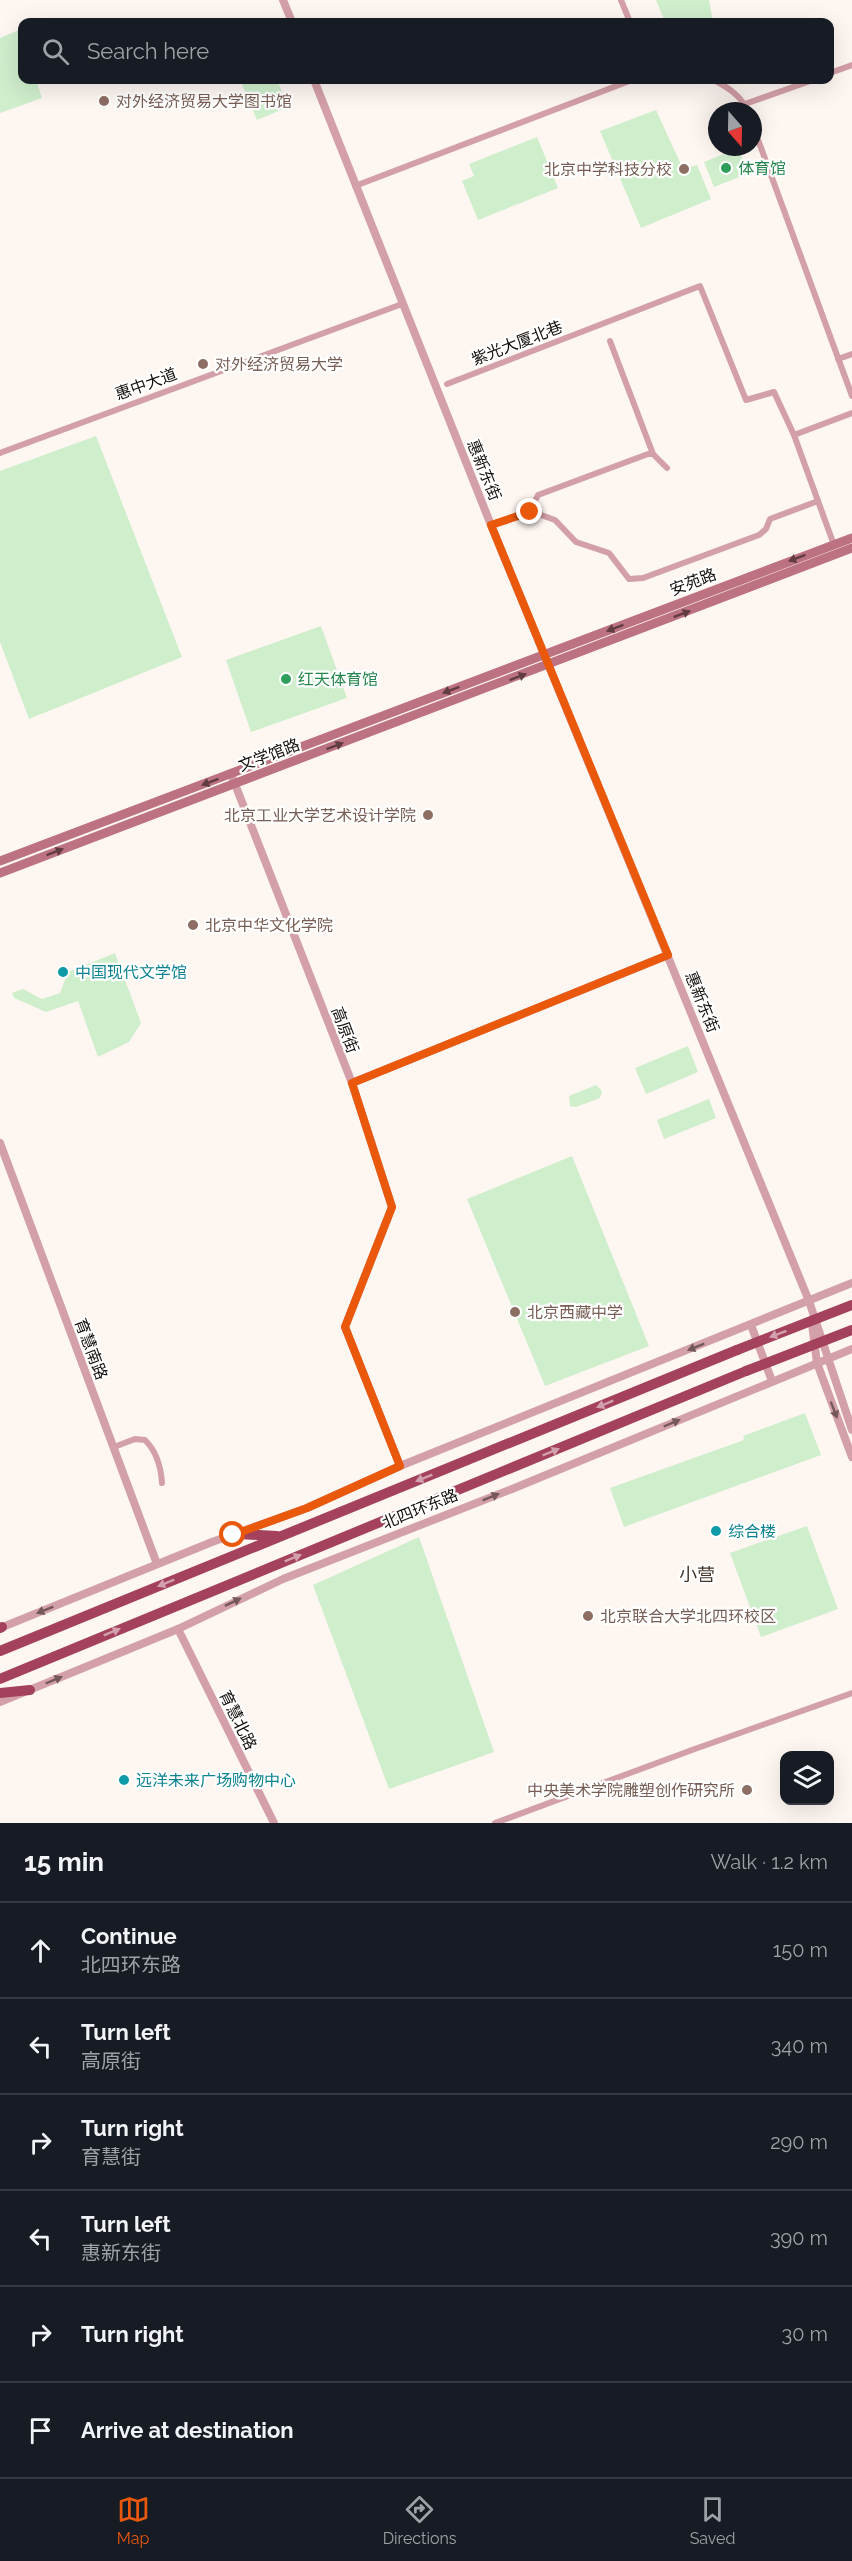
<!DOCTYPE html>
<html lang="en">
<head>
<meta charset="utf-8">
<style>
	body { margin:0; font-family:Raleway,"Noto Sans SC",sans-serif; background:#20242c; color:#f1f3f6 }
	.controls { position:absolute; right:18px; bottom:18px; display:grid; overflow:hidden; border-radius:12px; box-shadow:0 6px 24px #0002 }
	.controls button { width:54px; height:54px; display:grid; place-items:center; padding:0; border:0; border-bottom:2px solid #363941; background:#171b24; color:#f1f3f6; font:30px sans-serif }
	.compass { position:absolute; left:708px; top:102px; width:54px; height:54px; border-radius:50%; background:#171b24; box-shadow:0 6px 24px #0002; rotate:160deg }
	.stop { position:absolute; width:18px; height:18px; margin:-14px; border:4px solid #ea580c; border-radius:50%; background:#fff }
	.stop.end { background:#ea580c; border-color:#fff; box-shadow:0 2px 6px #0008 }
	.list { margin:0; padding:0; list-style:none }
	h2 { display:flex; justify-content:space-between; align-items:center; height:78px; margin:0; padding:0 24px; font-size:26px }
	h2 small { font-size:20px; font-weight:400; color:#9ea1a6 }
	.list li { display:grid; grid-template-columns:39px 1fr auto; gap:18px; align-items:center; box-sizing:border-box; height:96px; padding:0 24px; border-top:2px solid #363941 }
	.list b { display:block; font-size:22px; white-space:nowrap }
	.list p { margin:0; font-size:20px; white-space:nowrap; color:#9ea1a6 }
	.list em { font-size:20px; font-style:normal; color:#9ea1a6 }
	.icon { flex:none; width:33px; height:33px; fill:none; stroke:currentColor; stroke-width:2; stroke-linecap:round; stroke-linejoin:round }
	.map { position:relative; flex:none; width:852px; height:1823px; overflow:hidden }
	.search { position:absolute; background:#171b24; box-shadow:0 6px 24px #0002; left:18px; right:18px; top:18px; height:66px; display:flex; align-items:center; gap:15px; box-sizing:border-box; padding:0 21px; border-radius:12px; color:#9ea1a6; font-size:22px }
	.sheet { height:654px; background:#171b24 }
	nav { display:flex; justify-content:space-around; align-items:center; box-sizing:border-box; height:84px; border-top:2px solid #363941; background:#171b24; font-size:16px; color:#9ea1a6 }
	nav a { display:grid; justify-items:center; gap:3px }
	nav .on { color:#ea580c }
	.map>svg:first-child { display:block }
	.green { fill:#cfeecc }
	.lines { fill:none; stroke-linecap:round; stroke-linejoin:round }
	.minor { stroke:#d39fa8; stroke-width:6 }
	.tertiary { stroke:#d39fa8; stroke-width:8 }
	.secondary { stroke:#bd7282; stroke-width:9 }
	.trunk { stroke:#a4415c; stroke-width:10 }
	.trunk-bridge { stroke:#a4415c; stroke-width:10 }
	.oneway { fill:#613c41 }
	.oneway2 { fill:#d2a0ae }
	.oneway3 { fill:#74585a }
	.route { stroke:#ea580c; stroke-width:8 }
	.education-dot { fill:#8d6e63; stroke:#fff; stroke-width:2 }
	.leisure-dot { fill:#2e9e5b; stroke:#fff; stroke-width:2 }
	.culture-dot { fill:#0f9aa8; stroke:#fff; stroke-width:2 }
	.labels { text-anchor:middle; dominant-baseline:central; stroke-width:4.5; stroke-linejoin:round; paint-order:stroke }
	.education-label { font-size:16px; fill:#785e54; stroke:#fff; text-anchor:start }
	.leisure-label { font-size:16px; fill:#27864d; stroke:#fff; text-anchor:start }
	.street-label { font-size:16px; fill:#16100b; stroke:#fff }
	.culture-label { font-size:16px; fill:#0d838f; stroke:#fff; text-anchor:start }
	.neighbourhood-label { font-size:18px; fill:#44352a; stroke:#fff }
</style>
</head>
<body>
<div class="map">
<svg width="852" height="1823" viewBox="0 0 852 1823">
	<rect width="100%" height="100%" fill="#fef6f1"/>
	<g class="green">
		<path d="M656,0H709L713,22H665Z"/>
		<path d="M19,30L22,41V80H36L42,98L0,113V38Z"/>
		<path d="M240,80H277L288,107L257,120Z"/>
		<path d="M656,110L683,169L697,165L711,199L641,228L600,131Z"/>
		<path d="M537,137L558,188L478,220L462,181L474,176L469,164Z"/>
		<path d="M738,148L749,173L714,187L704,162Z"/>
		<path d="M96,436L182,657L29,719L0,642V471Z"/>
		<path d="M321,626L347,698L251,732L226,660Z"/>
		<path d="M115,953L141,1023L129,1042L98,1057L78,1001L46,1012L14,998L12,993L23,989L42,999L60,993L68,972Z"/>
		<path d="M688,1046L698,1072L646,1094L635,1068Z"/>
		<path d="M596,1085L602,1091L600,1098L576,1107L570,1106L569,1096Z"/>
		<path d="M709,1099L716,1118L664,1139L657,1120Z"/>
		<path d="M572,1156L649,1346L545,1386L467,1199Z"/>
		<path d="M805,1413L821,1455L624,1527L610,1488L744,1440L743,1436Z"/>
		<path d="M807,1526L838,1609L761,1637L730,1553Z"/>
		<path d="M419,1537L494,1752L389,1789L313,1585Z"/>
	</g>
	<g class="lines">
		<g class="minor">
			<path d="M621,0L630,22"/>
			<path d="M830,73L852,65"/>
			<path d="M714,80C727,87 742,96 747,111"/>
			<path d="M745,104L813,80"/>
			<path d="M753,126L852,396"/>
			<path d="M355,186L632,80"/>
			<path d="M610,341L653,454"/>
			<path d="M838,359L852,354"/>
			<path d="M447,384L700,286L746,400L774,392L794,435"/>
			<path d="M0,453L402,304"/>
			<path d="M530,511L555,520L576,542L609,553L629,579L643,578L759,535L766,529L770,519L818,501"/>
			<path d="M491,525L530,511L538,495L648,454H653L667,468"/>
			<path d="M834,545L794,435L852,413"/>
			<path d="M114,1447L135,1439L145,1440C157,1452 161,1467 162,1483"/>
			<path d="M495,1823L692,1750L852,1693"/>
		</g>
		<g class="tertiary">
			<path d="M283,0L292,22"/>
			<path d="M314,80L491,525L809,1301L852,1430"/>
			<path d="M231,774L352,1083L392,1207L345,1327L400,1466"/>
			<path d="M352,1083L668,955"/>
			<path d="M0,1143L157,1564"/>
			<path d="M812,1324L817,1363L852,1457"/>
			<path d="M751,1325L772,1381"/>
			<path d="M0,1628L212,1542L307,1508L400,1466L852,1283"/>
			<path d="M178,1629L274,1823"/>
			<path d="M0,1702L178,1629L283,1579L512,1489L852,1349"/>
		</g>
		<g class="secondary">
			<path d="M0,861L852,538"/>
			<path d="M0,873L852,548"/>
		</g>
		<g class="trunk">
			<path d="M238,1534L277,1536"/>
			<path d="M0,1628L2,1627"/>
			<path d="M0,1651L737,1350"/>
			<path d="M0,1679L746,1371"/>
			<path d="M0,1693L30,1690"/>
		</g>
		<g class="trunk-bridge">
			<path d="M737,1350L852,1305"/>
			<path d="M746,1371L852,1330"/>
		</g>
	</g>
	<defs><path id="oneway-solid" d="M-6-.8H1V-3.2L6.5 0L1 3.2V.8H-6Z" transform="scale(1.5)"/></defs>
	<g class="oneway">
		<use href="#oneway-solid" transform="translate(797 558) rotate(159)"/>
		<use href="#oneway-solid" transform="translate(682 614) rotate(-21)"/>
		<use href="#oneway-solid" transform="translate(615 628) rotate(159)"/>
		<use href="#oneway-solid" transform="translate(518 677) rotate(-21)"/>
		<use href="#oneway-solid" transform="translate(451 690) rotate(159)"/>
		<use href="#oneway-solid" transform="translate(335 746) rotate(-21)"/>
		<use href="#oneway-solid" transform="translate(210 782) rotate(159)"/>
		<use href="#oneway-solid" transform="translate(55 852) rotate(-21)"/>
	</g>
	<g class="oneway2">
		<use href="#oneway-solid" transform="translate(778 1334) rotate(159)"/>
		<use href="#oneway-solid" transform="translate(605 1404) rotate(158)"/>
		<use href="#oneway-solid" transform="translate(551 1452) rotate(-22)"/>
		<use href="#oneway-solid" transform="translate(424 1478) rotate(158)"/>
		<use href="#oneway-solid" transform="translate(293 1558) rotate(-22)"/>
		<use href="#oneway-solid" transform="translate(166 1583) rotate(158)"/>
		<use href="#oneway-solid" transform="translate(112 1632) rotate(-22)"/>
	</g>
	<g class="oneway3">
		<use href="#oneway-solid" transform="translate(696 1347) rotate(158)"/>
		<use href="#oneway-solid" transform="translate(834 1410) rotate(69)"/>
		<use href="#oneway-solid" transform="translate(672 1423) rotate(-23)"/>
		<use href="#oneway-solid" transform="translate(491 1497) rotate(-22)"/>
		<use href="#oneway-solid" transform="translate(233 1602) rotate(-26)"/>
		<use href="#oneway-solid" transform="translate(45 1610) rotate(158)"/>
		<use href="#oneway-solid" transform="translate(54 1680) rotate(-23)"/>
	</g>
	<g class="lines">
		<path class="route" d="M233,1535L307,1508L400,1466L345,1327L392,1207L352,1083L668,955L491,525L530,512"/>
	</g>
	<g class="education-dot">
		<circle cx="104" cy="101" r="6"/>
		<circle cx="684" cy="169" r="6"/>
		<circle cx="203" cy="364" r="6"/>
		<circle cx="428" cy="815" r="6"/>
		<circle cx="193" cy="925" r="6"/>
		<circle cx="515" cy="1312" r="6"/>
		<circle cx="588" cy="1616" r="6"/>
		<circle cx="747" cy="1790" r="6"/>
	</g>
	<g class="leisure-dot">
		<circle cx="726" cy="168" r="6"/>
		<circle cx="286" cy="679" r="6"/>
	</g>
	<g class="culture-dot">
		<circle cx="63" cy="972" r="6"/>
		<circle cx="716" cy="1531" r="6"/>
		<circle cx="124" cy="1780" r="6"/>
	</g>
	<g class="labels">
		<g class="education-label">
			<text x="116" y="101">对外经济贸易大学图书馆</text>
			<text x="672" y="169" text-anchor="end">北京中学科技分校</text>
			<text x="215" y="364">对外经济贸易大学</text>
			<text x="416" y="815" text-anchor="end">北京工业大学艺术设计学院</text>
			<text x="205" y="925">北京中华文化学院</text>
			<text x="527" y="1312">北京西藏中学</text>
			<text x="600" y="1616">北京联合大学北四环校区</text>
			<text x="735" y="1790" text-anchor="end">中央美术学院雕塑创作研究所</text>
		</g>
		<g class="leisure-label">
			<text x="738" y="168">体育馆</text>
			<text x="298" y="679">红天体育馆</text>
		</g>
		<g class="street-label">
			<text transform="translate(517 343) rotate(-21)">紫光大厦北巷</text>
			<text transform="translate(146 384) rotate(-20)">惠中大道</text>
			<text transform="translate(484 470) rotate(68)">惠新东街</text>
			<text transform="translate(693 582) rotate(-21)">安苑路</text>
			<text transform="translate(269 755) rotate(-21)">文学馆路</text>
			<text transform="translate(702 1002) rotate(68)">惠新东街</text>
			<text transform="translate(345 1030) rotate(69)">高原街</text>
			<text transform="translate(91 1349) rotate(69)">育慧南路</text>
			<text transform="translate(420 1509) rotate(-22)">北四环东路</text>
			<text transform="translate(238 1720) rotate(64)">育慧北路</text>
		</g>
		<g class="culture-label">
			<text x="75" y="972">中国现代文学馆</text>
			<text x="728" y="1531">综合楼</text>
			<text x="136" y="1780">远洋未来广场购物中心</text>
		</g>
		<g class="neighbourhood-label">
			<text x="697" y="1574">小营</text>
		</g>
	</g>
</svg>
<div class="controls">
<button><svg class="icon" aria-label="layers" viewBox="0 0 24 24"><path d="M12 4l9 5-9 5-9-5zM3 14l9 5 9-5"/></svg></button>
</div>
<svg class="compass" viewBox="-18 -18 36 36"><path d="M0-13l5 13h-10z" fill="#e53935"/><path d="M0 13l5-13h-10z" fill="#9ea1a6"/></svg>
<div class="stop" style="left:233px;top:1535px"></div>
<div class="stop end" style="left:530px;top:512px"></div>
<div class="search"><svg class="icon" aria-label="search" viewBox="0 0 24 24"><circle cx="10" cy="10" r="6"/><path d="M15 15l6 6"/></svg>Search here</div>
</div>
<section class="sheet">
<h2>15 min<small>Walk · 1.2 km</small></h2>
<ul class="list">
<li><svg class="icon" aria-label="ahead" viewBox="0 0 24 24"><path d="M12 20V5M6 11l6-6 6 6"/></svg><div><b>Continue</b><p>北四环东路</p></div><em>150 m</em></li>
<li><svg class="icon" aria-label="left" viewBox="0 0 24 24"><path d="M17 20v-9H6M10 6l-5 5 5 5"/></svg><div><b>Turn left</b><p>高原街</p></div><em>340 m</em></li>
<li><svg class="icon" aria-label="right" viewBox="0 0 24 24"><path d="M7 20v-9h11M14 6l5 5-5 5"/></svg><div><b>Turn right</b><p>育慧街</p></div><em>290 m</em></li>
<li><svg class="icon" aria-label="left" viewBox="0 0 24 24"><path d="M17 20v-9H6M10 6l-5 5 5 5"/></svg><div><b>Turn left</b><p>惠新东街</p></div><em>390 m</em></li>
<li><svg class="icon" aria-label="right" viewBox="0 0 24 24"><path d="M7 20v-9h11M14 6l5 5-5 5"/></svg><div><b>Turn right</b></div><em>30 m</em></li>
<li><svg class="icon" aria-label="arrive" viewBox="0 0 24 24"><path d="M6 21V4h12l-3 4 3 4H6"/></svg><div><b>Arrive at destination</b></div></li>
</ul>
</section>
<nav>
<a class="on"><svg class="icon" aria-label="map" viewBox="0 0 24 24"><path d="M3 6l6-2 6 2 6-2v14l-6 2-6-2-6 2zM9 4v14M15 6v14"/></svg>Map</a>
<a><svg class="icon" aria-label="directions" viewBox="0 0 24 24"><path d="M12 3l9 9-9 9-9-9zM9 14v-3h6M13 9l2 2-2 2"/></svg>Directions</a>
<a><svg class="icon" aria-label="saved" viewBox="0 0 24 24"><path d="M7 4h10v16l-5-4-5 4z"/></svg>Saved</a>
</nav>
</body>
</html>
